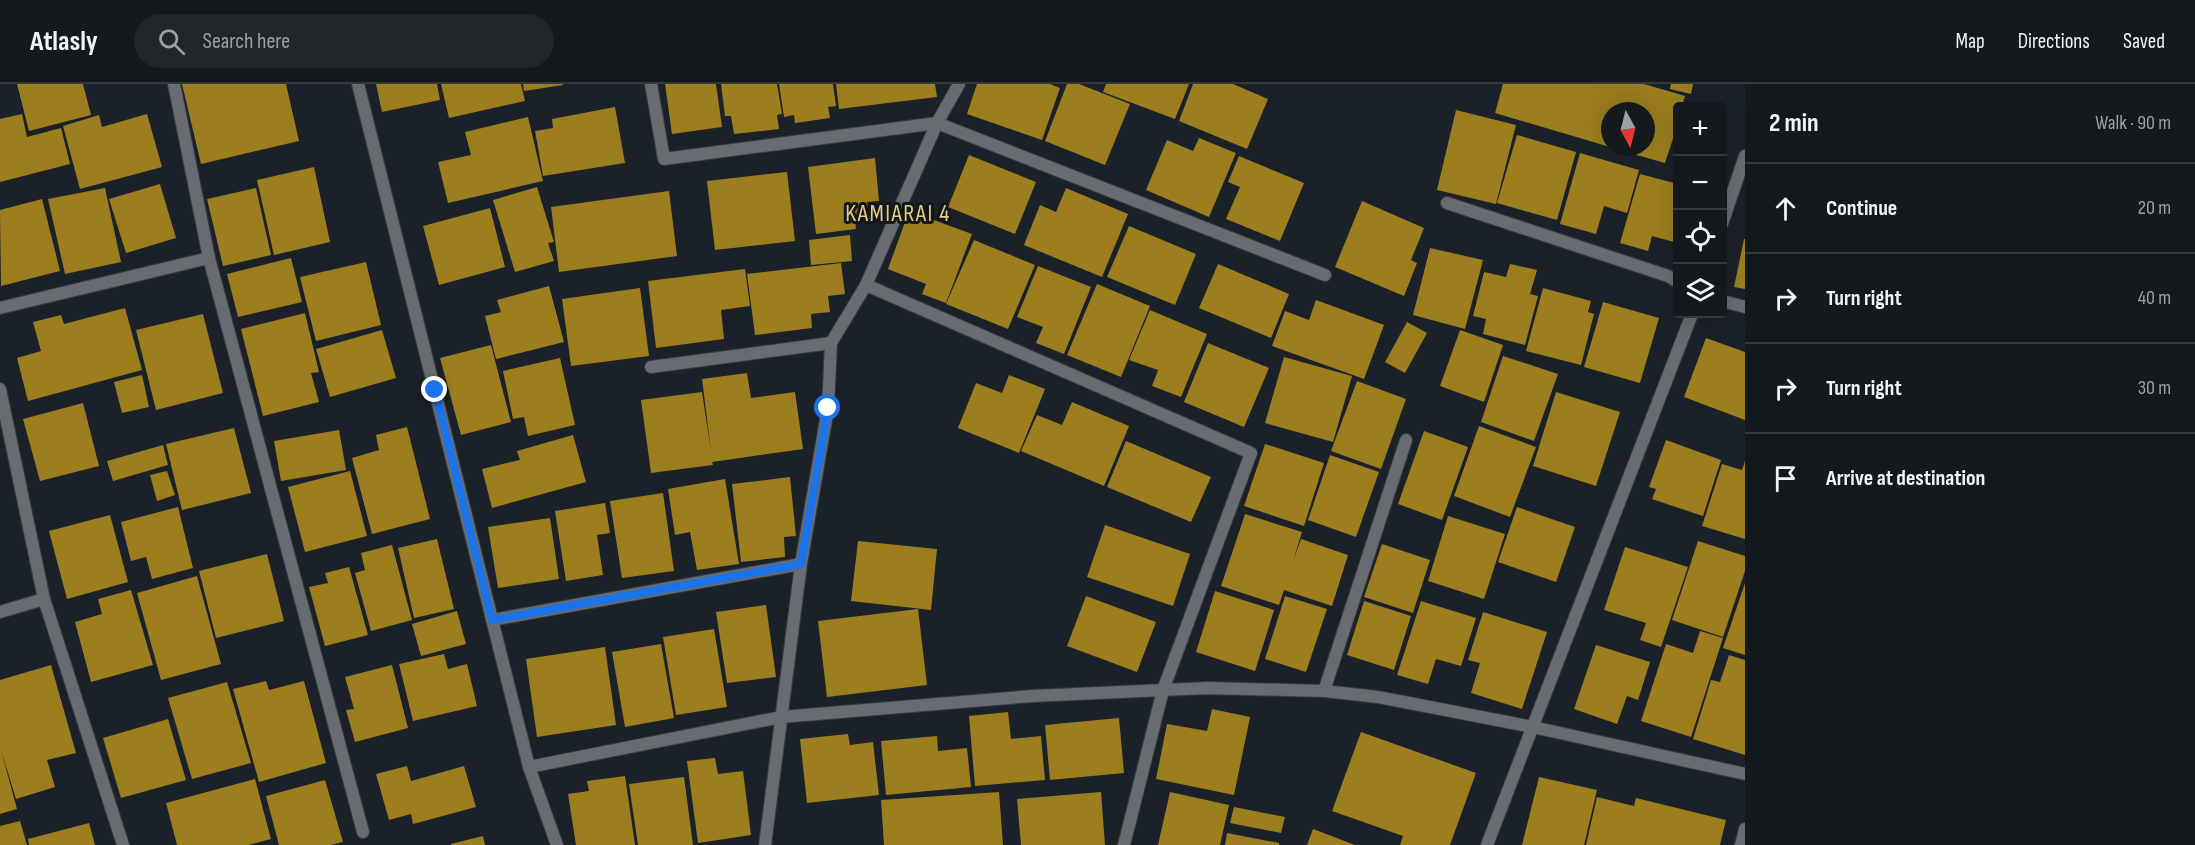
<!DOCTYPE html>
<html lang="en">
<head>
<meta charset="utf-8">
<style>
	body { margin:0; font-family:"Sofia Sans Condensed",sans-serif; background:#21262b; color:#f1f3f6 }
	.controls { position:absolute; right:18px; top:18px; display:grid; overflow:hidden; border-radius:6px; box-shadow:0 6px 24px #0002 }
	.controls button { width:54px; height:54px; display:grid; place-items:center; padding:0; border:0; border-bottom:2px solid #33383c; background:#14191e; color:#f1f3f6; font:30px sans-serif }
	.compass { position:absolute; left:1601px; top:18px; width:54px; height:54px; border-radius:50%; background:#14191e; box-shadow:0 6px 24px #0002; rotate:173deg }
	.stop { position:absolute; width:18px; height:18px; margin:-14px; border:4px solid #1a73e8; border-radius:50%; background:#fff }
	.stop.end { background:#1a73e8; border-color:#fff; box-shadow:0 2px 6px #0008 }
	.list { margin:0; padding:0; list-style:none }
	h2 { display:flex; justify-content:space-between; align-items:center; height:78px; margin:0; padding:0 24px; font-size:26px }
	h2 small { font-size:20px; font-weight:400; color:#9da0a4 }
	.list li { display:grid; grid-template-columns:39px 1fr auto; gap:18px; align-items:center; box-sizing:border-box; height:90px; padding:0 24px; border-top:2px solid #33383c }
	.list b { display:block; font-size:22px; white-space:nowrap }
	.list em { font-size:20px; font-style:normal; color:#9da0a4 }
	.icon { flex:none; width:33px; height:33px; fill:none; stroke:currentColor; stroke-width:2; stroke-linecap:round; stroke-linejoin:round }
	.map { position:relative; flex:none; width:1745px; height:761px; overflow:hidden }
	header { display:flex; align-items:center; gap:36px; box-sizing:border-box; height:84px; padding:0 30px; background:#14191e; border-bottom:2px solid #33383c }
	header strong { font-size:28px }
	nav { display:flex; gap:33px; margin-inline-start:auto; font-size:21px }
	.search { width:420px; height:54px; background:#21262b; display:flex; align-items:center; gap:15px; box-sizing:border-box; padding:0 21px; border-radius:33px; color:#9da0a4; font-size:22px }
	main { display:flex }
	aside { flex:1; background:#14191e }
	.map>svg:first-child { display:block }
	.building { fill:#9c7e1f }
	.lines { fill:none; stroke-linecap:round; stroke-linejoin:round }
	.minor-casing { stroke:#353b41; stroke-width:14 }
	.minor { stroke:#686b6f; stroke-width:12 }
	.route { stroke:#1a73e8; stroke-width:8 }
	.labels { text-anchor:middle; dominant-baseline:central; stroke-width:6; stroke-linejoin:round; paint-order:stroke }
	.neighbourhood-label { font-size:24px; letter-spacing:1.5px; fill:#e7cc80; stroke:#12171e }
</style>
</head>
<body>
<header>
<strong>Atlasly</strong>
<div class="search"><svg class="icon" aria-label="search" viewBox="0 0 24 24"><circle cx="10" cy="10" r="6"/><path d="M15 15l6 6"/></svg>Search here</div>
<nav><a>Map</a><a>Directions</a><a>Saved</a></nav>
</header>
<main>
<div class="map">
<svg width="1745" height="761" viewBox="0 0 1745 761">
	<rect width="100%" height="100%" fill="#1b2128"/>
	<g class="building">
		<path d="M17,0H83L91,31L29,47Z"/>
		<path d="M182,0H286L299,57L201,80Z"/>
		<path d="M376,0H437L440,16L382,28Z"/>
		<path d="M441,0H521L525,17L449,34Z"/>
		<path d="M523,0H563V1L524,7Z"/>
		<path d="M665,0H716L722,43L672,50Z"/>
		<path d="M721,0H777L782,30L777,31L779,45L734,50L731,32H725Z"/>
		<path d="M779,0H833L836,22L828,23L830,34L795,39L794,31L784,33Z"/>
		<path d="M836,0H935L937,13L839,25Z"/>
		<path d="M977,0H1050L1060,4L1042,56L967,30Z"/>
		<path d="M1067,0H1079L1130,20L1105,81L1045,57Z"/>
		<path d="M1106,0H1189L1175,35L1103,8Z"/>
		<path d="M1193,0H1233L1268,15L1247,65L1179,37Z"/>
		<path d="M1503,0H1644L1685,12L1682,22H1678V39L1665,79L1612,64L1646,63V27H1610V63L1495,29Z"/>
		<path d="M1671,0H1693L1691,10L1670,5Z"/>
		<path d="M615,23L625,79L543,92L535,47L553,44L552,35Z"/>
		<path d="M1456,26L1516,41L1496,120L1437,106Z"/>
		<path d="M22,30L27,53L61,44L70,80L0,98V35Z"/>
		<path d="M147,30L162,83L80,105L63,42L99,31L102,43Z"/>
		<path d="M528,33L543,97L448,119L438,78L471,71L465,48Z"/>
		<path d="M1517,51L1576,68L1557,136L1497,119Z"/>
		<path d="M1199,54L1236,69L1209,133L1146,106L1167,56L1193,67Z"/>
		<path d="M1580,69L1639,86L1627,129L1604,122L1596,150L1560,140Z"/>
		<path d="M969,71L1036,98L1015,150L948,123Z"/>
		<path d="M1239,72L1304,99L1280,157L1226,135L1240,103L1228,98Z"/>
		<path d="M875,74L879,117L867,118L869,133L855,135L856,145L816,150L808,83Z"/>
		<path d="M314,83L330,158L274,171L257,96Z"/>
		<path d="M787,88L795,157L715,166L707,97Z"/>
		<path d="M1640,90L1678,100V159L1652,152L1648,167L1620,159Z"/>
		<path d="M160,100L176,154L126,169L109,115Z"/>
		<path d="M537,103L554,158L548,159L554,177L515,188L493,116Z"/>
		<path d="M105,104L121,178L65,190L48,115Z"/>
		<path d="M256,104L271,171L223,182L207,115Z"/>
		<path d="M1066,104L1128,130L1102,193L1024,161L1040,121L1056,128Z"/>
		<path d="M669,107L677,172L559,188L551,123Z"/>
		<path d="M42,115L60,187L1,202L0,126Z"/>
		<path d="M1362,117L1424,144L1411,176L1417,179L1404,212L1335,183Z"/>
		<path d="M490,124L505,183L439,201L423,142Z"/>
		<path d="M909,127L972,150L946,219L922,210L926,200L888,185Z"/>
		<path d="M1129,142L1196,170L1175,221L1107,193Z"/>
		<path d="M850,151L852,177L811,181L809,156Z"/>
		<path d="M1744,155H1745V205L1734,203Z"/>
		<path d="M974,156L1035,181L1008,245L946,220Z"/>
		<path d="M1430,164L1483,176L1465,245L1413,231Z"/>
		<path d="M291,174L302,218L238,233L227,190Z"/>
		<path d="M366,178L381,241L316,257L300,193Z"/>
		<path d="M841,179L845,210L828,212L830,228L811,230L812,244L755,251L747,190Z"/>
		<path d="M1218,180L1289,210L1271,254L1199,224Z"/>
		<path d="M1510,180L1537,186L1530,210L1538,212L1525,261L1483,250L1486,235L1473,232L1484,188L1506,193Z"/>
		<path d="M1038,182L1091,203L1064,270L1036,259L1043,243L1017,233Z"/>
		<path d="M745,185L750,222L721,226L724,255L656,264L648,197Z"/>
		<path d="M1097,200L1150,222L1121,293L1067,271Z"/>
		<path d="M549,202L564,258L496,275L485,232L501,228L497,216Z"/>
		<path d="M640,204L649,272L571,282L562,215Z"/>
		<path d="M1543,204L1591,217L1588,228L1594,230L1581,281L1526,267Z"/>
		<path d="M1316,216L1384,241L1364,295L1272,262L1285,227L1309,236Z"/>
		<path d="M1603,218L1659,234L1640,299L1584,283Z"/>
		<path d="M125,224L142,286L28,317L17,274L41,267L33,238L61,231L64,240Z"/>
		<path d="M1150,226L1207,250L1181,313L1152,302L1158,286L1129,276Z"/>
		<path d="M305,229L319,288L311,289L319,318L263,332L241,245Z"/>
		<path d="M203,230L223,309L156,326L136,246Z"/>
		<path d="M1407,238L1427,249L1405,289L1385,278Z"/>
		<path d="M382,246L396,294L330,313L316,265Z"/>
		<path d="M1460,246L1503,261L1484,318L1440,302Z"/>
		<path d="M1706,254L1745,268V336L1684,313Z"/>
		<path d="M1208,259L1269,284L1244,343L1184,318Z"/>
		<path d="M491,261L511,338L461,351L440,274Z"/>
		<path d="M1503,272L1558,290L1534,357L1481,338Z"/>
		<path d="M1284,273L1352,292L1333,358L1265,339Z"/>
		<path d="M560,274L575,341L528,352L524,333L513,335L503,287Z"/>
		<path d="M747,289L751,314L795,308L803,365L712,378L713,381L651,389L641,316L702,308L711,367L702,295Z"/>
		<path d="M142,291L149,323L122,329L114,298Z"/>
		<path d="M1009,291L1045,305L1019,369L958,344L976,299L1002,309Z"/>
		<path d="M1357,297L1406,315L1381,385L1331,367Z"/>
		<path d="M1556,308L1620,328L1596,402L1533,382Z"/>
		<path d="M1072,318L1129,342L1104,402L1021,367L1037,331L1062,341Z"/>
		<path d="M83,319L99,382L40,397L23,335Z"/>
		<path d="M1479,342L1536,363L1510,433L1454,412Z"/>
		<path d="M407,343L430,435L372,450L352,374L379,366L376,351Z"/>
		<path d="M234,344L251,409L182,426L166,360Z"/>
		<path d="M339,346L346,386L281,397L274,357Z"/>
		<path d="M1424,347L1468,363L1442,436L1398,420Z"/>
		<path d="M573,351L586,398L492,424L482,385L520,376L517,367Z"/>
		<path d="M1666,356L1721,376L1703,432L1652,415L1656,405L1649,403Z"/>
		<path d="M1126,357L1211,393L1191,438L1107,403Z"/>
		<path d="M1265,360L1324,379L1304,442L1244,422Z"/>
		<path d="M163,361L168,381L113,397L107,377Z"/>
		<path d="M1330,371L1379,388L1356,453L1308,436Z"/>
		<path d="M1745,377V455L1702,442L1722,380L1742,386Z"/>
		<path d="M167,387L175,411L157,417L150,391Z"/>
		<path d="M350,387L367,452L305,468L288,403Z"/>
		<path d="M790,393L796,452L784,453L785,473L741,478L732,400Z"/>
		<path d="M725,395L739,480L697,486L690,448L675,451L668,405Z"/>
		<path d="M663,409L674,487L622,494L610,417Z"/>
		<path d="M605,419L610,449L597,451L603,491L566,497L555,427Z"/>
		<path d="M178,423L193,484L152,495L146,473L131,477L121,438Z"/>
		<path d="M1517,423L1575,443L1556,498L1498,478Z"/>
		<path d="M1245,430L1302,448L1293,477L1301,455L1348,471L1332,522L1284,506L1279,521L1221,502Z"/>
		<path d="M110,431L128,498L67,515L49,447Z"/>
		<path d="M1448,432L1505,450L1484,515L1428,497Z"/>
		<path d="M550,434L559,495L498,504L488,443Z"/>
		<path d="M1105,441L1190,470L1173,522L1087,493Z"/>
		<path d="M437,455L454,525L414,534L398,464Z"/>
		<path d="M858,457L937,465L931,526L851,517Z"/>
		<path d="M1698,457L1745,472V487L1723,553L1672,536Z"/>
		<path d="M1382,460L1430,476L1413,529L1364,513Z"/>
		<path d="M392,461L412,536L371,547L355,489L365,486L361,469Z"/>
		<path d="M1625,463L1688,483L1661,563L1640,556L1646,539L1604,526Z"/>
		<path d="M267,470L284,537L216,554L199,487Z"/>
		<path d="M349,483L368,551L325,562L309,503L328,499L325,489Z"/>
		<path d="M197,492L221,580L161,596L137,509Z"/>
		<path d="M1745,499V571L1723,564Z"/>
		<path d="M131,506L153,581L91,598L75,538L102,530L98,515Z"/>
		<path d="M1215,507L1274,526L1255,587L1196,568Z"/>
		<path d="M1086,512L1156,538L1137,588L1067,562Z"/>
		<path d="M1285,512L1327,525L1306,588L1265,575Z"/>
		<path d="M1364,517L1411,532L1394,586L1347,571Z"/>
		<path d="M1421,517L1476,534L1461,582L1436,575L1428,600L1397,591Z"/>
		<path d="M766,521L776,593L727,599L716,528Z"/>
		<path d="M918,525L927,601L827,613L818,537Z"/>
		<path d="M457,527L466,560L421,572L412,540Z"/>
		<path d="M1483,528L1547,548L1522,625L1471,609L1480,579L1468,576Z"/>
		<path d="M714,545L727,623L676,631L663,553Z"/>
		<path d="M1700,547L1723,554L1691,653L1641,637L1666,560L1693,569Z"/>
		<path d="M661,560L674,634L625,643L612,568Z"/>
		<path d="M1596,561L1650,578L1638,616L1627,612L1617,640L1574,625Z"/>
		<path d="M605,563L616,641L537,653L526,575Z"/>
		<path d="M444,570L448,585L467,580L477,622L413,637L399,580Z"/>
		<path d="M1729,571L1745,576V671L1693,655L1711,596L1720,598Z"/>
		<path d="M51,581L76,669L47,676L55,703L16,715L1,666L17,725L0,730V596Z"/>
		<path d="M392,581L408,644L355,658L346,626L354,625L345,593Z"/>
		<path d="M266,597L269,606L304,597L326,679L259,698L233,605Z"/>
		<path d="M227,598L251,679L192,695L168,614Z"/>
		<path d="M1212,625L1250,633L1234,711L1156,695L1167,640L1207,647Z"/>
		<path d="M1008,628L1011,655L1041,652L1045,696L975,702L969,632Z"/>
		<path d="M1119,634L1124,689L1050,696L1045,641Z"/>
		<path d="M168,635L186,696L121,714L103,654Z"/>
		<path d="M1361,648L1476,689L1450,761H1400L1403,752L1332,727Z"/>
		<path d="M848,650L850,661L873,658L879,711L807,719L800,655Z"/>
		<path d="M937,652L938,667L967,664L971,703L886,711L881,657Z"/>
		<path d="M715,674L718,690L743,687L751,751L698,759L687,677Z"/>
		<path d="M407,682L411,697L464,682L476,723L413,740L411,730L389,736L376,690Z"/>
		<path d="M625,692L635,761H576L568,710L589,707L587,697Z"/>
		<path d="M684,693L693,761H638L629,700Z"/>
		<path d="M1539,693L1597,706L1584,761H1522Z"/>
		<path d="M255,695L271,755L248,761H177L166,719Z"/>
		<path d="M325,696L343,758L330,761H279L266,712Z"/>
		<path d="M999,708L1003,761H884L881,716Z"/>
		<path d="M1101,708L1105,761H1021L1017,715Z"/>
		<path d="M1170,708L1229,721L1220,761H1158Z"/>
		<path d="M1597,713L1634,722L1636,714L1726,736L1720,761H1586Z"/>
		<path d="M1234,723L1285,733L1281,749L1230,739Z"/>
		<path d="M20,737L27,761H0V742Z"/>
		<path d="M89,739L95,761H29L28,755Z"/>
		<path d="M1313,745L1355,761H1307Z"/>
		<path d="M1227,749L1279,759V761H1225Z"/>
		<path d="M483,752L485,761H451V760Z"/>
	</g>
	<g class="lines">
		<g class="minor-casing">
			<g id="minor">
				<path d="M174,0L209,174"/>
				<path d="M358,0L529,683L557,761"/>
				<path d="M651,0L664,75L937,39L1325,191"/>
				<path d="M1447,119L1668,192L1678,198"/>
				<path d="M1722,140L1745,72"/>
				<path d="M866,201L1251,369L1163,606L1124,761"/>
				<path d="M1722,217L1745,223"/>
				<path d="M0,224L209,174L363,748"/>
				<path d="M651,283L831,259"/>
				<path d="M0,305L44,515L0,528"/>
				<path d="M44,515L123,761"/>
				<path d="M492,536L801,480"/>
				<path d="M1324,607L1406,356"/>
				<path d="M529,683L781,633L1032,612L1208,604L1324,607L1378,613L1533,643L1745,690"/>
				<path d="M765,761L801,480L828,324L831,259L866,201L937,39L959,0"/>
				<path d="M1487,761L1692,230"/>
				<path d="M1741,761L1745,745"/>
			</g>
		</g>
		<use href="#minor" class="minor"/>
	</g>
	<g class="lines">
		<path class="route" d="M435,306L492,536L801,480L828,324"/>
	</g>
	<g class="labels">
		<g class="neighbourhood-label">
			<text x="898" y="129">KAMIARAI 4</text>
		</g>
	</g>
</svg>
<div class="controls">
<button>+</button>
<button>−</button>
<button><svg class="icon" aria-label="locate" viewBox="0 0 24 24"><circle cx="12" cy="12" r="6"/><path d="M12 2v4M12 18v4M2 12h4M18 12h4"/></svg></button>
<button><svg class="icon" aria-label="layers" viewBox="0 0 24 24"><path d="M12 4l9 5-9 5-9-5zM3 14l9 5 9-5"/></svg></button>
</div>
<svg class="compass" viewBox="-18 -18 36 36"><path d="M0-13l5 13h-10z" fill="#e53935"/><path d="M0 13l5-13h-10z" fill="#9da0a4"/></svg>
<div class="stop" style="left:828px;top:324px"></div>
<div class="stop end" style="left:435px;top:306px"></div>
</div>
<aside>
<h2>2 min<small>Walk · 90 m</small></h2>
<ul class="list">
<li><svg class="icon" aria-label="ahead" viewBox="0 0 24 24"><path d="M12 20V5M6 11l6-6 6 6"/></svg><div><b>Continue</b></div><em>20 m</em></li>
<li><svg class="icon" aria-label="right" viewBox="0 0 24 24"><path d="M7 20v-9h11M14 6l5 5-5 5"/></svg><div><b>Turn right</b></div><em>40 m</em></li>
<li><svg class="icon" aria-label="right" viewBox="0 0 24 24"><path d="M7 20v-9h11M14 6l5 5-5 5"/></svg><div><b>Turn right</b></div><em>30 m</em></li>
<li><svg class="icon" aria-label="arrive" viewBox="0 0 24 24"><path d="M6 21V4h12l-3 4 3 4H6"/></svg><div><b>Arrive at destination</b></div></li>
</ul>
</aside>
</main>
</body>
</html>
